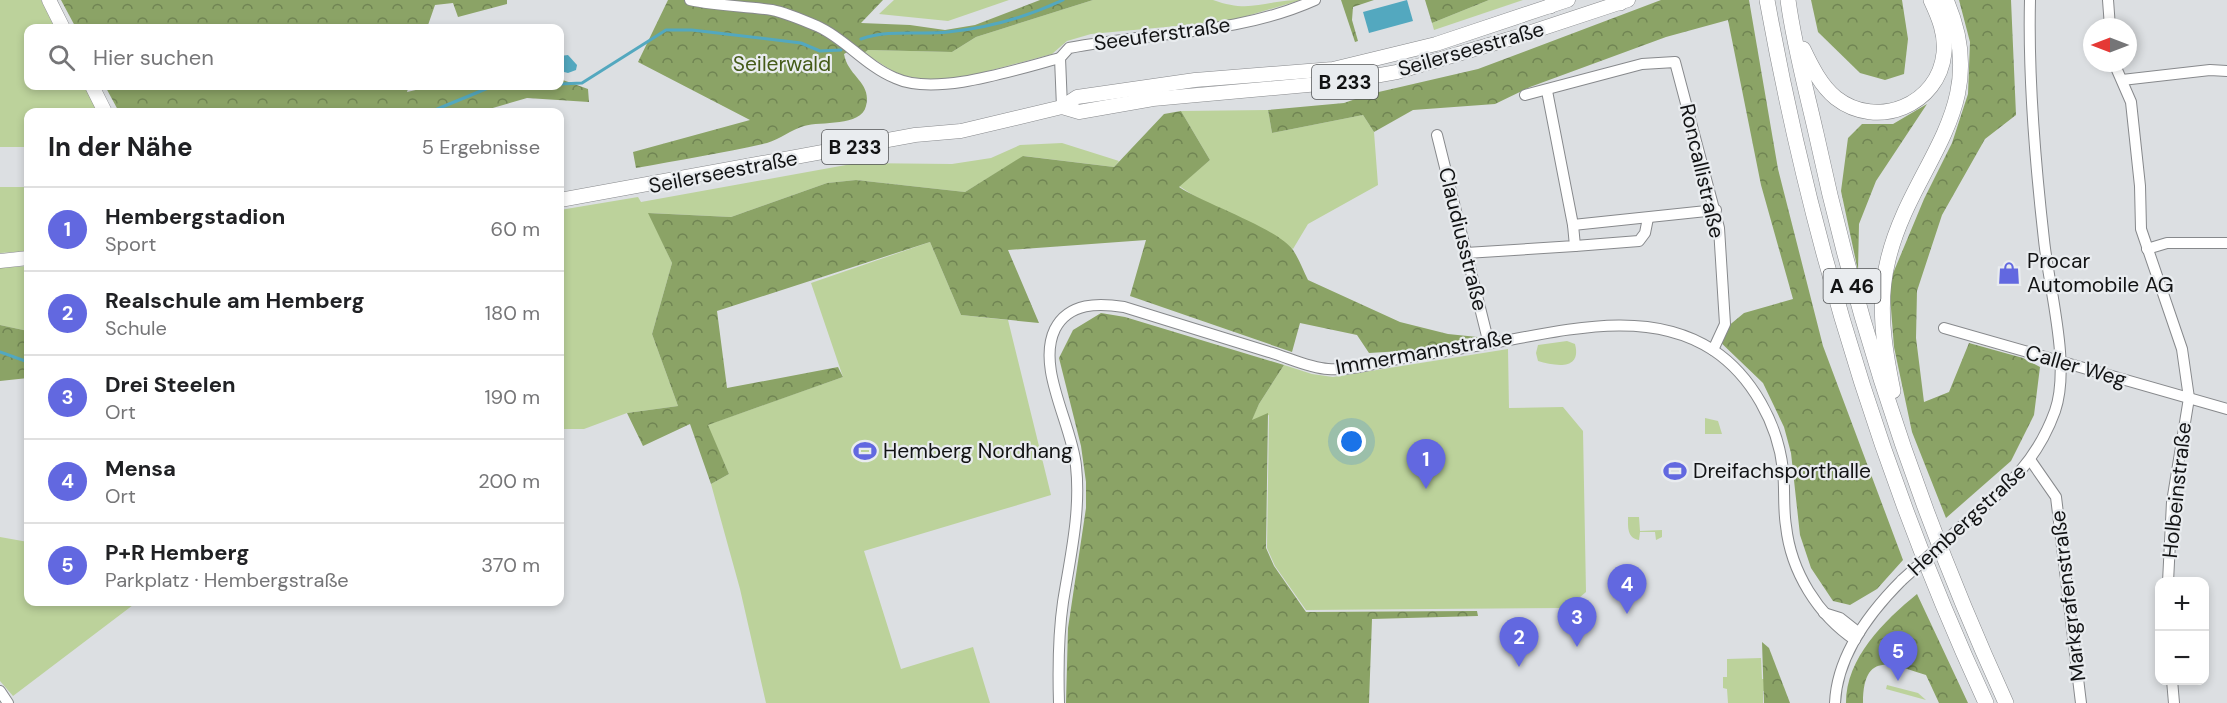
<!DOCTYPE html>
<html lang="de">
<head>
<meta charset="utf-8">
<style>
	body { margin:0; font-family:"DM Sans",sans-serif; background:#f6f6f6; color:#202124 }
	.controls { position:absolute; right:18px; bottom:18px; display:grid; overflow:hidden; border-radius:12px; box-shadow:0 3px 9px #0003 }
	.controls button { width:54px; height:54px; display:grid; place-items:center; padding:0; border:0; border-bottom:2px solid #e0e0e0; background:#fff; color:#202124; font:30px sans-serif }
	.compass { position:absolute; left:2083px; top:18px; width:54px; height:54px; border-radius:50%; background:#fff; box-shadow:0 3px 9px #0003; rotate:270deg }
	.you { position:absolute; left:1352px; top:442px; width:21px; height:21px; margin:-15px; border:4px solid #fff; border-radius:50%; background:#1a73e8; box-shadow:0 0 0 9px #1a73e833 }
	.badge { display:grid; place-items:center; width:39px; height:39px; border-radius:50%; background:#6268e0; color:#fff; font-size:20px; font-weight:700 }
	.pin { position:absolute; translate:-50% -50px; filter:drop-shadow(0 2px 3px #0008) }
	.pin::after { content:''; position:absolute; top:32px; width:21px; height:18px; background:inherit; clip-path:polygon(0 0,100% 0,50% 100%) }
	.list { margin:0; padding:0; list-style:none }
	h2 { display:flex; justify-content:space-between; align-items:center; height:78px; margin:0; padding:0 24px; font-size:26px }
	h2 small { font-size:20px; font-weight:400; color:#757577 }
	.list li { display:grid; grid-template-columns:39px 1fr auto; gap:18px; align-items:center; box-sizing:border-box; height:84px; padding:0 24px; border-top:2px solid #e0e0e0 }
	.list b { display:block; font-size:22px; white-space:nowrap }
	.list p { margin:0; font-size:20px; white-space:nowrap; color:#757577 }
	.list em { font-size:20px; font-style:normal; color:#757577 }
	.icon { flex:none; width:33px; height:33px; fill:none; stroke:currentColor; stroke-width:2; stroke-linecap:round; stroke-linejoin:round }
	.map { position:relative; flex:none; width:2227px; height:703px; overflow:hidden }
	.search { position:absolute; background:#fff; box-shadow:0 3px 9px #0003; left:24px; top:24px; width:540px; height:66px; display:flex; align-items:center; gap:15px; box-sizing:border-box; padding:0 21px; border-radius:12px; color:#757577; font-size:22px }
	.panel { position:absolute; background:#fff; box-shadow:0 3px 9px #0003; left:24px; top:108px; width:540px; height:498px; border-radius:12px }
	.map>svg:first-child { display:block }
	.green { fill:#bcd29b }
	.forest { fill:url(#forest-crowns) }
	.water { fill:#53a8bf }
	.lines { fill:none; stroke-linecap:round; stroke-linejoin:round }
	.stream { stroke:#53a8bf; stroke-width:3 }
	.minor-casing { stroke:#87898c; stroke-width:12 }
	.major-casing { stroke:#87898c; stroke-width:15 }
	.highway-casing { stroke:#87898c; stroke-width:16 }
	.minor { stroke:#fff; stroke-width:10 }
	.major { stroke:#fff; stroke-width:14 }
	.highway { stroke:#fff; stroke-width:15 }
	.minor-bridge-casing { stroke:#87898c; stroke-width:12; stroke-linecap:butt }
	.minor-bridge { stroke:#fff; stroke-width:10 }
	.labels { text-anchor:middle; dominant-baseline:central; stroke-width:4.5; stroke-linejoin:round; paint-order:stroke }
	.shield { fill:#e9ecef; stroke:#525456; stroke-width:1.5 }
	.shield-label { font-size:20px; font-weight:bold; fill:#121314 }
	.street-label { font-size:21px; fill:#121314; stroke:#e9ecef }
	.park-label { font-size:21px; fill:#455b19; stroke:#e9ecef }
	.poi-label { font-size:21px; fill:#121314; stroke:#e9ecef; text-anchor:start }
</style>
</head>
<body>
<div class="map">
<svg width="2227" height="703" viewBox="0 0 2227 703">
	<defs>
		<pattern id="forest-crowns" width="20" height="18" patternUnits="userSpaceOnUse" patternTransform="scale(1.5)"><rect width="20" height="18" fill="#8ba366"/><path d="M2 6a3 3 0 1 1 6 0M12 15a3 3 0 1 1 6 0" fill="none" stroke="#708453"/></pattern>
	</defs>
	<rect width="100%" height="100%" fill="#dcdfe2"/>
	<g class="green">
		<path d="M0,0H41L55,28H28V86H84L98,112H28V147H0Z"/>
		<path d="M894,0H1009L948,21L879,14Z"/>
		<path d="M1093,0H1213C1251,14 1265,0 1301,0L1230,21L1091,34L1067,41L1052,54L966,77L929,80L899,75L864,53L868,50L952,52L976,37Z"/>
		<path d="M1489,0H1523L1434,30L1432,23Z"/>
		<path d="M1268,110L1272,133L1363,115L1374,132L1378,185L1308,224L1293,249C1258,222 1215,211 1179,186L1210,160L1181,111Z"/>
		<path d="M1062,143L1119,161L1114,167L1024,156L965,192L856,180L827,183L731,217L649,213L672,263L652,334L678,406L627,413L584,429H560V210L638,197L641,202L857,163L952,164L991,158L1020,145Z"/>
		<path d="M0,187H28V251L0,253Z"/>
		<path d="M930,242L961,315L1008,320L1051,495L864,551L901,669L973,647L990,703H766L740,589L711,484L729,474L707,425L843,377L811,283Z"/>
		<path d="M28,266V331L0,325V268Z"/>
		<path d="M1567,341L1575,344C1582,371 1555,366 1538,361L1536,353L1538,345Z"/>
		<path d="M1508,349L1509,408L1563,407L1583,431L1586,592L1567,608L1306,610L1275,566L1267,548L1269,415L1251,421L1259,404L1284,365L1312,374L1333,377Z"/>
		<path d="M1705,418L1718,421L1722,434H1705Z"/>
		<path d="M1628,517H1639L1640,531L1662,530V537L1656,540L1655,532H1640L1639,540C1627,538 1628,527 1628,517Z"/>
		<path d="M0,537L28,542V602H137L13,696L0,681Z"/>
		<path d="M1761,658L1762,679H1767V691H1763V703H1728L1727,689L1723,688V677H1727V659Z"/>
		<path d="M1887,685L1918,693L1926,700L1886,689Z"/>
	</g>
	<g class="forest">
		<path d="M61,0H507V4L458,17L453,3L435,5L427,28H76Z"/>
		<path d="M668,0H883L861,23L910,25L945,30L975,25L1040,0H1093L976,37L952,52L868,50L864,53L856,47L844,54C848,77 872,82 866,106C861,127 821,121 804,126C791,130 780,139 767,143C724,153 679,160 636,168L633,152L750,120L638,62Z"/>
		<path d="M1341,0H1374L1353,7L1352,20L1358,41L1355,42Z"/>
		<path d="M1425,0H1489L1432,23Z"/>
		<path d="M1661,0H1749L1778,169L1823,346L1903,560L1877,589L1850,605L1833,601L1811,568L1800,535L1791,453L1784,427L1763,383L1715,337L1744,313L1793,299L1761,185L1728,20L1666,37L1530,87L1495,104L1413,110L1374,132L1363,115L1272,133L1268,110L1344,103L1370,94L1478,69Z"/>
		<path d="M1811,0H1902L1908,39L1904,74L1885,80L1860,73L1818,32Z"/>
		<path d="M1959,0H2011L2016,115L1985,139L1942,215L1917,291L1916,338L1924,402L1949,392L1969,343L2023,358L2040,367L2034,415L2011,461L1946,518L1912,432L1894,347L1889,283L1924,199L1952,143L1968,94L1970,42Z"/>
		<path d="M560,79L588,89L589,102L527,98L479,112H119L105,86H409L407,92L433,86H560Z"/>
		<path d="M1927,104L1876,181L1859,224L1858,271L1841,191L1848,138L1862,124H1893Z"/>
		<path d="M1181,111L1210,160L1179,187C1205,204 1279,229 1293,250C1299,259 1303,270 1308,280L1400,322L1448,334L1487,338L1450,348L1369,353L1357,335L1300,323L1292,352L1130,296L1146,240L1008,250L1039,323L961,315L930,242L717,311L727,388L838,367L843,377L708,425L729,474L711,484L690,424L643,446L627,413L678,406L652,334L672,263L648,213L731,217L827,183L856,180L965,192L1023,156L1114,167L1164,114Z"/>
		<path d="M1101,313L1125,317L1284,365L1259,404L1252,420L1268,413L1266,548L1274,566L1306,612L1477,611L1478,616L1372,619L1369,703H1066L1068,628L1086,508V482L1081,446L1059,358L1073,330Z"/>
		<path d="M0,325L28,331V378L0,381Z"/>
		<path d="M1917,594L1968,703H1939L1926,675C1892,664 1863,650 1863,703H1846C1846,658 1884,621 1917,594Z"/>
		<path d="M1762,642L1769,648L1790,703H1764Z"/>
	</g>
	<g class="water">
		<path d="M1407,0L1413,21L1369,33L1363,12Z"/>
		<path d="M568,55L577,65L576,70L568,73L560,71V56Z"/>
	</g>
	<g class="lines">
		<g class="stream">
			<path d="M861,39C889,29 919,35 948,32C987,28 1027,17 1063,0"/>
			<path d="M560,84L582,83L666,30H692L801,43L820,51L841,50"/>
			<path d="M430,112L493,86"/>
			<path d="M0,352L28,362"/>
		</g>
		<g class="minor-casing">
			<g id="minor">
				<path d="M690,0C718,6 745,6 772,10C787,13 805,21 819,27C845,39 866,66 895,78C936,97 1017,69 1060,58"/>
				<path d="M2108,0L2110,27"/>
				<path d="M2114,63L2131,102L2140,186L2141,229L2182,349L2189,398L2172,502L2168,582"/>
				<path d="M2122,80L2210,70L2227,71"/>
				<path d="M1547,91L1573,225"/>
				<path d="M1525,95L1642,64L1675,62L1719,228L1725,324L1713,350"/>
				<path d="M1062,107L1060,58L1069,48C1151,32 1237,35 1315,0"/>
				<path d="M1437,135L1489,344"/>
				<path d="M1575,246L1639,241L1645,233L1648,218"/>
				<path d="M2147,249L2167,243H2227"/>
				<path d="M1466,253L1575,246L1573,225L1716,210"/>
				<path d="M1944,328L2227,409"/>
				<path d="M2031,461L2056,497L2081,703"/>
				<path d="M1962,526C2003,490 2036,464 2055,411C2071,365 2049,289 2044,240C2035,161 2028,80 2030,0"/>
				<path d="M1824,613L1840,618L1859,633"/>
				<path d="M2172,680L2174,703"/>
				<path d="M0,691L8,703"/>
				<path d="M1059,703C1058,669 1058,636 1063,602C1070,558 1081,512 1076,466C1072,424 1036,368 1055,329C1069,302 1099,303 1124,307C1172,322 1220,337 1269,352C1287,357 1309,368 1328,369C1350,371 1376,363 1398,359C1428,354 1457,349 1487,344C1559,332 1646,306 1713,350C1752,376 1778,424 1783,470C1785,488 1783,508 1786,526C1791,572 1818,615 1855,640"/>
				<path d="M1835,703C1837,655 1869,613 1902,580"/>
			</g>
		</g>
		<g class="major-casing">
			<g id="major">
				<path d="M49,0L63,28"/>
				<path d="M92,86L105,112"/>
				<path d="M1062,107L1079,112L1153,99L1341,82L1397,72L1516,37L1628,0"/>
				<path d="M560,200L915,135L961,131L1062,107L1077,97L1195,80L1333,69L1436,44L1568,0"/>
				<path d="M0,261L28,258"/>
			</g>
		</g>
		<g class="highway-casing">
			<g id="highway">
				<path d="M1617,0L1620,3"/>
				<path d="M1767,0C1811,242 1883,480 1986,703"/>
				<path d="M1788,0C1794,45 1806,89 1816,133C1858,330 1922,519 2006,703"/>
				<path d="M1550,6L1556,0"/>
				<path d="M1803,49C1811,66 1821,86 1836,98C1877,130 1939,105 1944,53C1946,34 1939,17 1931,0"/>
				<path d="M1893,391C1884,348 1877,304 1888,260C1911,163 1994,109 1946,0"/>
			</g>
		</g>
		<use href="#minor" class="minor"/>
		<use href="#major" class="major"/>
		<use href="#highway" class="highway"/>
		<g class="minor-bridge-casing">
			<path id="minor-bridge" d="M1902,580L1962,526"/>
		</g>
		<use href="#minor-bridge" class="minor-bridge"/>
	</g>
	<defs>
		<g id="shop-bare" transform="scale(1.8)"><path d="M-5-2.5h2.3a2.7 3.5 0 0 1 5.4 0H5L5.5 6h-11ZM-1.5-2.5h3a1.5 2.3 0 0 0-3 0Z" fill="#6268e0" stroke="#e9ecef" stroke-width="2.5" paint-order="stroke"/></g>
		<g id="stadium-bare" transform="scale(1.8)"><path d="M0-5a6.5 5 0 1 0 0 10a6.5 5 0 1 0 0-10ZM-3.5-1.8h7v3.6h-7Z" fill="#6268e0" stroke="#e9ecef" stroke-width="2.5" paint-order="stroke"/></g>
	</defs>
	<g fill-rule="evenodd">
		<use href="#shop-bare" x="2009" y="273"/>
		<use href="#stadium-bare" x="865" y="451"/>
		<use href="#stadium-bare" x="1675" y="471"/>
	</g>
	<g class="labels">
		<g class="shield">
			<rect x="1312" y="65" width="66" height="34" rx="4.5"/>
			<rect x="822" y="130" width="66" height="34" rx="4.5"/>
			<rect x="1823.5" y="269" width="57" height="34" rx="4.5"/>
		</g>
		<g class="shield-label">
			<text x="1345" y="82">B 233</text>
			<text x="855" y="147">B 233</text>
			<text x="1852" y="286">A 46</text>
		</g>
		<g class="street-label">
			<text transform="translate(1162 34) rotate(-8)">Seeuferstraße</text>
			<text transform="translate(1471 49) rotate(-16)">Seilerseestraße</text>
			<text transform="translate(1702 171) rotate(77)">Roncallistraße</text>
			<text transform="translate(723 172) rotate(-11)">Seilerseestraße</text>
			<text transform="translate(1463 239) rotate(76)">Claudiusstraße</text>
			<text transform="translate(1424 352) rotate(-10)">Immermannstraße</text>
			<text transform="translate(2076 366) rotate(16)">Caller Weg</text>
			<text transform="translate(2177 490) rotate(-84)">Holbeinstraße</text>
			<text transform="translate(1967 520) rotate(-43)">Hembergstraße</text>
			<text transform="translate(2068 596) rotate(-97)">Markgrafenstraße</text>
		</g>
		<g class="park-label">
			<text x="782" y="64">Seilerwald</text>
		</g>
		<g class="poi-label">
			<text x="2027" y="261">Procar<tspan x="2027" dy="24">Automobile AG</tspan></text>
			<text x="883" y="451">Hemberg Nordhang</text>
			<text x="1693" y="471">Dreifachsporthalle</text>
		</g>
	</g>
</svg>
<div class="controls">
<button>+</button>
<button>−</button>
</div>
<svg class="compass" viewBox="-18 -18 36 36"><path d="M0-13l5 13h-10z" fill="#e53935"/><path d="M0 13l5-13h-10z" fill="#757577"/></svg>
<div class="you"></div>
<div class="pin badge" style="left:1426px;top:489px">1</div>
<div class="pin badge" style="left:1519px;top:667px">2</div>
<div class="pin badge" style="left:1577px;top:647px">3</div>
<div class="pin badge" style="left:1627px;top:614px">4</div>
<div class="pin badge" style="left:1898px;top:681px">5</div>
<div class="search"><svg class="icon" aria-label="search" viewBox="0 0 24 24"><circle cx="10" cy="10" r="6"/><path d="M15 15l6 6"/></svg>Hier suchen</div>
<section class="panel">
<h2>In der Nähe<small>5 Ergebnisse</small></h2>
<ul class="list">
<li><span class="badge">1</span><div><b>Hembergstadion</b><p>Sport</p></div><em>60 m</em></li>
<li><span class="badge">2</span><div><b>Realschule am Hemberg</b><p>Schule</p></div><em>180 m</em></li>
<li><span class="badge">3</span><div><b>Drei Steelen</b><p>Ort</p></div><em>190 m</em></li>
<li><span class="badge">4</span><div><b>Mensa</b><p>Ort</p></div><em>200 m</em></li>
<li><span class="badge">5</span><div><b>P+R Hemberg</b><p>Parkplatz · Hembergstraße</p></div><em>370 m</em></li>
</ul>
</section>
</div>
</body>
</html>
